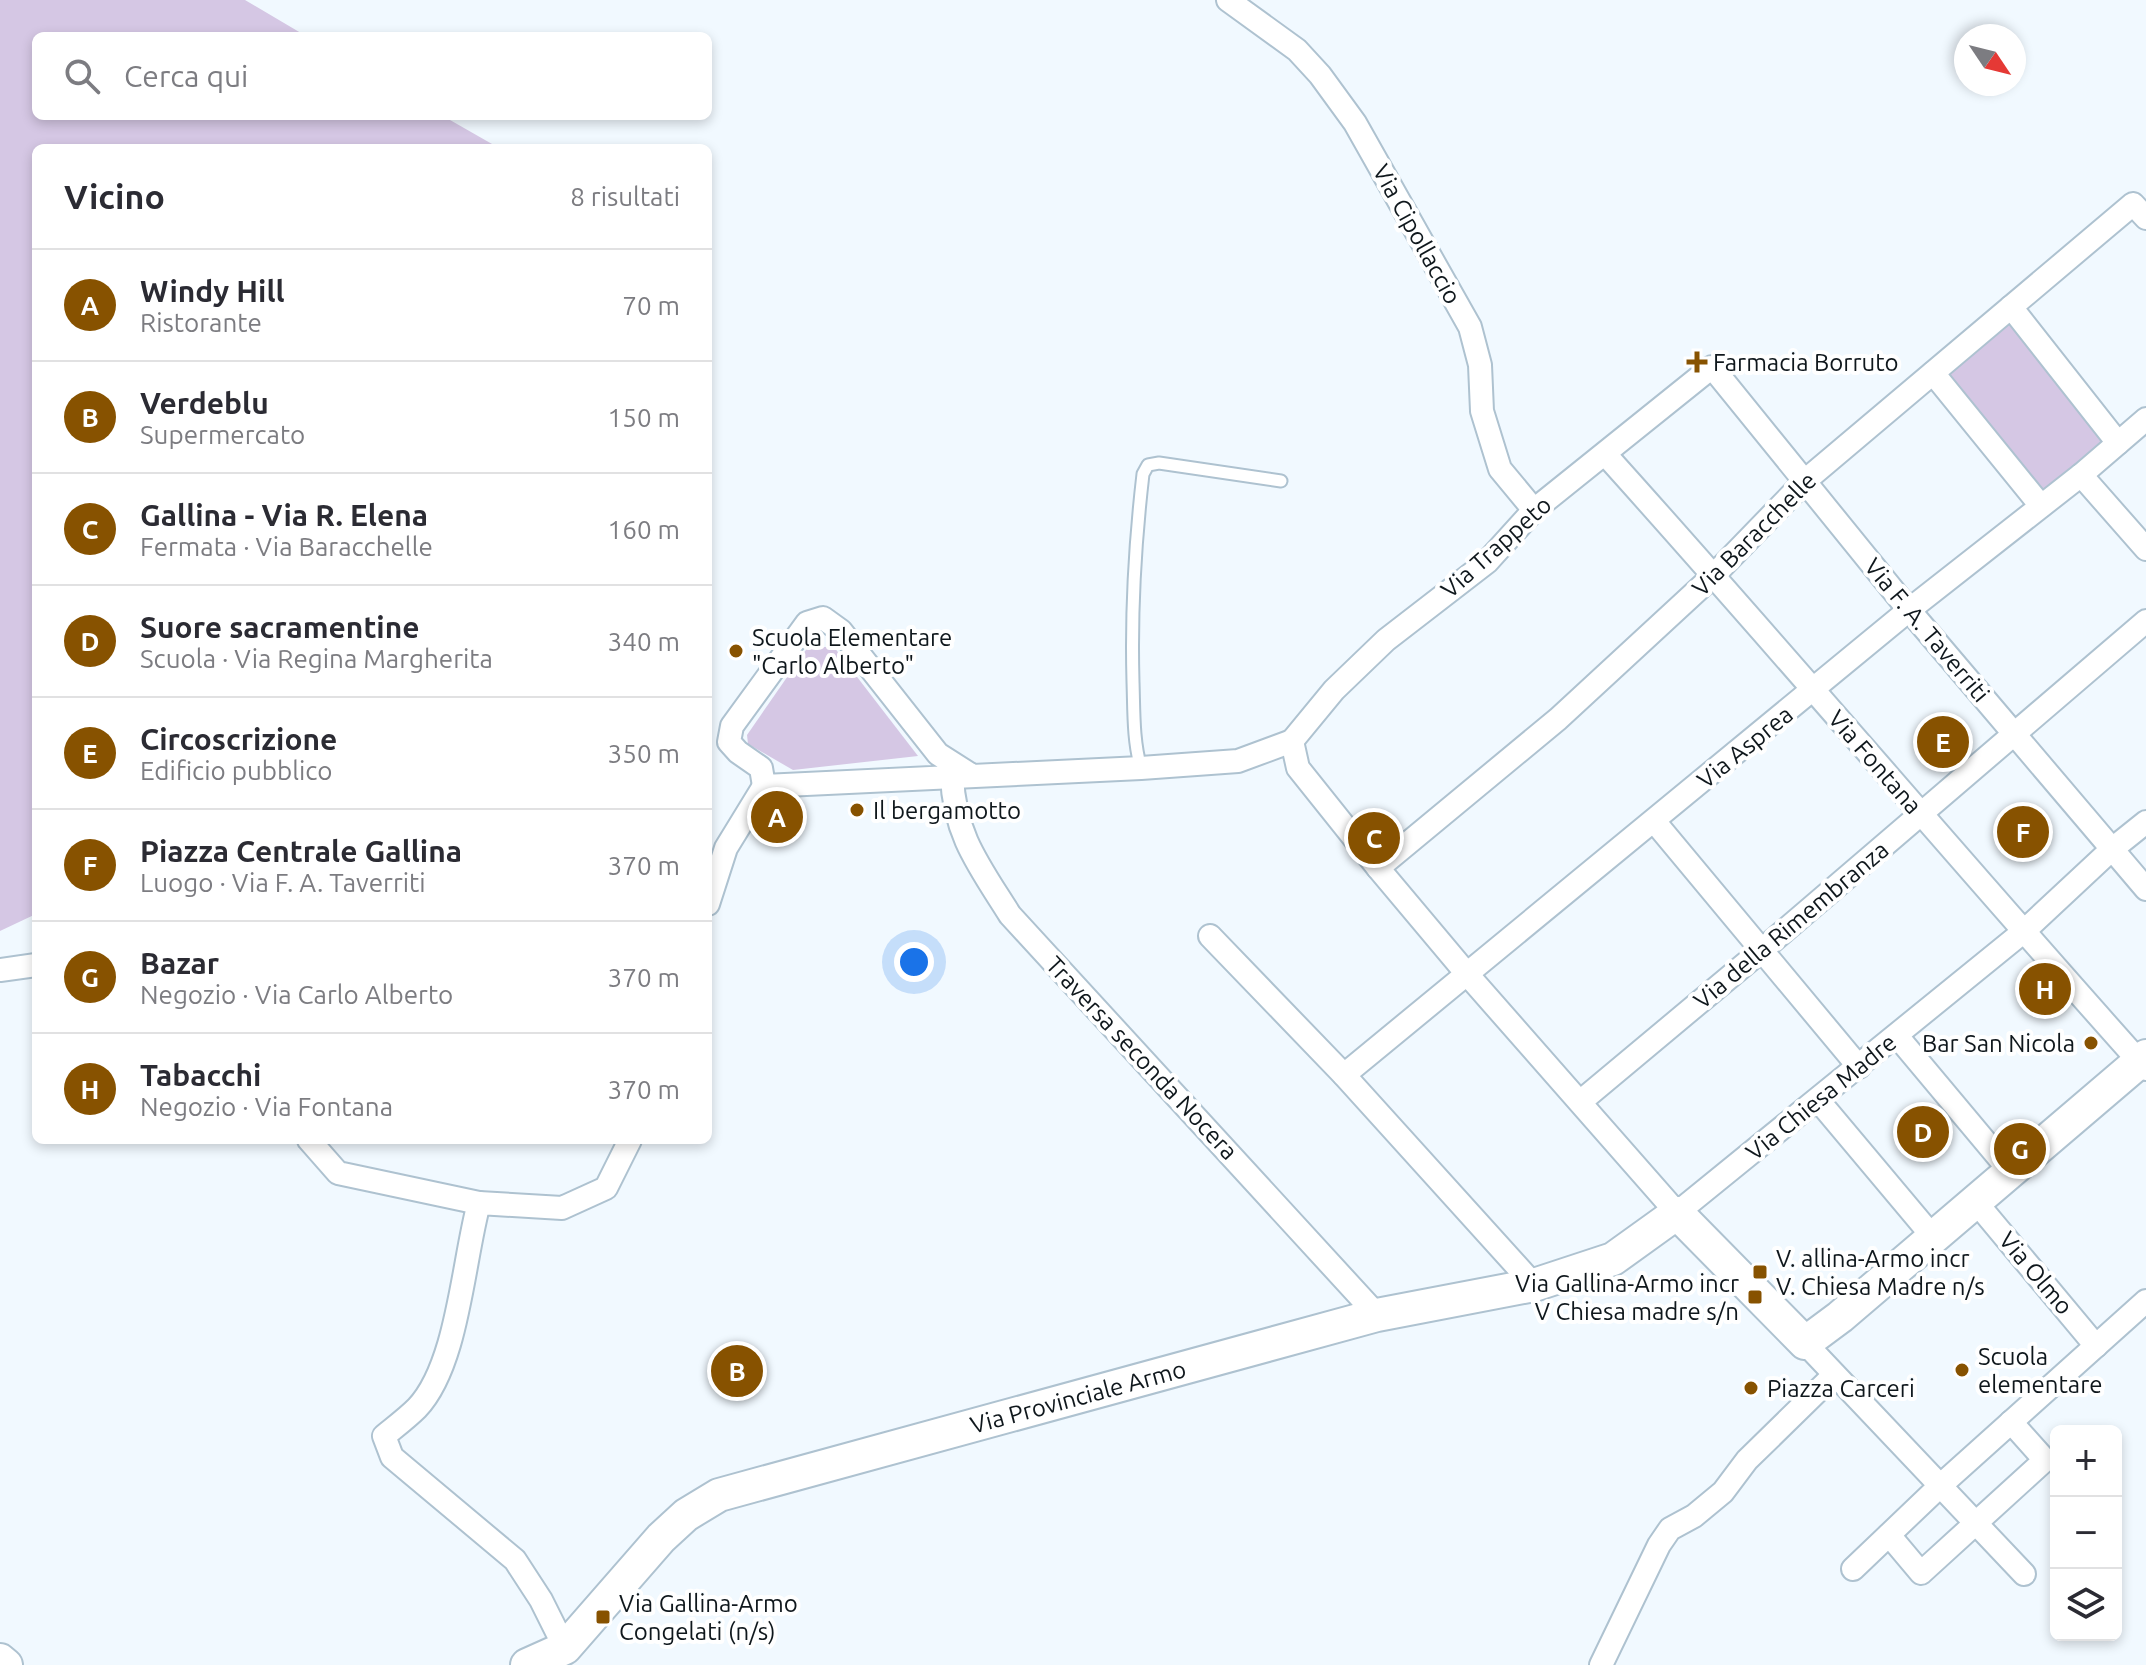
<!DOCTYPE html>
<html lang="it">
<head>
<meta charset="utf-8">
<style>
	body { margin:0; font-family:Ubuntu,sans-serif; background:#f7f7f7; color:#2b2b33 }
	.controls { position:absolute; right:24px; bottom:24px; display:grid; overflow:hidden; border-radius:12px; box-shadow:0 4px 12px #0003 }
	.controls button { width:72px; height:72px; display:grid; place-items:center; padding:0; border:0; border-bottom:2px solid #e1e1e2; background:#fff; color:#2b2b33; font:40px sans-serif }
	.compass { position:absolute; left:1954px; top:24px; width:72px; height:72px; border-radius:50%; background:#fff; box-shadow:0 4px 12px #0003; rotate:125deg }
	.you { position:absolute; left:914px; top:962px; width:28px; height:28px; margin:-20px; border:6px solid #fff; border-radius:50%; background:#1a73e8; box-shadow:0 0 0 12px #1a73e833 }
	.badge { display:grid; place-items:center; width:52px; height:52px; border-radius:50%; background:#875200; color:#fff; font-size:26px; font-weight:700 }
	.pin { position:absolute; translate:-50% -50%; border:4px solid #fff; box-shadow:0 2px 8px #0006 }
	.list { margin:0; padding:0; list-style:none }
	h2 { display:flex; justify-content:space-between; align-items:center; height:104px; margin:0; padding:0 32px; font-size:34px }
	h2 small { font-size:26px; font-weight:400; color:#7c7c81 }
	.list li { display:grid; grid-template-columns:52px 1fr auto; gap:24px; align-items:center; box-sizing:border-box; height:112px; padding:0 32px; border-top:2px solid #e1e1e2 }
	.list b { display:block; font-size:30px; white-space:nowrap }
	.list p { margin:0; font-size:26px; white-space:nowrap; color:#7c7c81 }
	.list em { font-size:26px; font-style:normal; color:#7c7c81 }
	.icon { flex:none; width:44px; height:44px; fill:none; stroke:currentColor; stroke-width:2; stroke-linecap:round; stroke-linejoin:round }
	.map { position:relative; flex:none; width:2146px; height:1665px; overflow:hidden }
	.search { position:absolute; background:#fff; box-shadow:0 4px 12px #0003; left:32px; top:32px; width:680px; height:88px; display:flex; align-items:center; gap:20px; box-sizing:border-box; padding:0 28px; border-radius:12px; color:#7c7c81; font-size:30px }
	.panel { position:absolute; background:#fff; box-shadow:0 4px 12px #0003; left:32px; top:144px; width:680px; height:1000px; border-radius:12px }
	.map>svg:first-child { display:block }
	.green { fill:#d5c7e4 }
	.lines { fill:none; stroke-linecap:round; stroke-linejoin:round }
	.lane-casing { stroke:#aec2d0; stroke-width:15 }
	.street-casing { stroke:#aec2d0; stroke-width:26 }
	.secondary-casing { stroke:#aec2d0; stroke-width:36 }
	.lane { stroke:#fff; stroke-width:11 }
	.street { stroke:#fff; stroke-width:22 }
	.secondary { stroke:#fff; stroke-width:32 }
	.poi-dot { fill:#875200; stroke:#fff; stroke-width:3 }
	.labels { text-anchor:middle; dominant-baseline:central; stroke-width:8; stroke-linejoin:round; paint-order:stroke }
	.street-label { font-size:24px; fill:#0f171c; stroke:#fff }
	.poi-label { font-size:24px; fill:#0f171c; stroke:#fff; text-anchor:start }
</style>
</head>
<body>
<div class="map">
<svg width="2146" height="1665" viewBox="0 0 2146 1665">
	<rect width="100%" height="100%" fill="#f1f9ff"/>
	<g class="green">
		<path d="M0,0H245L306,36H36V116H443L499,148H36V914L0,931Z"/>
		<path d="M2010,314L2111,441L2042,497L1942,372Z"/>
		<path d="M808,647H834L918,756L793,770L748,744L747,735Z"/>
	</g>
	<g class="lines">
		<g class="lane-casing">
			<path id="lane" d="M1141,768C1133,741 1134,711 1133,682C1131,612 1135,543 1143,474L1148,465L1159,463L1281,481"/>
		</g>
		<g class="street-casing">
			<g id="street">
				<path d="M1228,0L1297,50L1320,75L1355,123L1470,327L1480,365L1482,411L1500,469L1534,510"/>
				<path d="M2011,307L2118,443"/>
				<path d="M1933,373L2041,506"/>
				<path d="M1605,454C1788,657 1964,866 2146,1069"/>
				<path d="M2081,475L2146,549"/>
				<path d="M1292,741L1334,690L1386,640L1487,562L1534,510L1712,367L1909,610L2146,889"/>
				<path d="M971,775L938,754L841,631L823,618L807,623L732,726L729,742L738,752L761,768L764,786L1141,768L1238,761L1292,741L1298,768L1378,868L1467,974L1677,1213L2023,932L2111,850L2146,822"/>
				<path d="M952,776C954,835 980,867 1010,915L1377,1315"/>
				<path d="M1654,821L1859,1067"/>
				<path d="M1378,868L1558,719L1714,575L1806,480L2133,204L2146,218"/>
				<path d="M708,904L726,848L764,786"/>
				<path d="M1210,936L1344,1075L1534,1285"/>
				<path d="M0,970L36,965"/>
				<path d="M1897,1036L2010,1171"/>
				<path d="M1344,1075L1909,610L2081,475L2146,419"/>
				<path d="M1818,1100L1933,1237"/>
				<path d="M1580,1102L1762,950L2146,621"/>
				<path d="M309,1140L338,1173L479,1203"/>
				<path d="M1975,1201L2096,1346"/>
				<path d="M1805,1343L2024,1574"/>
				<path d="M1889,1535L1921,1573L2045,1460L2011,1422"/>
				<path d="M1853,1569L1941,1485L2146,1301"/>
				<path d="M565,1648L541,1600L515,1560L392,1457L384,1436C395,1427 407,1418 417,1408C458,1365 463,1261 479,1203L562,1208L606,1188L630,1140"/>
				<path d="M1601,1665L1659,1545L1670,1529L1694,1516L1723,1492L1747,1460L1834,1375"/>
			</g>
		</g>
		<g class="secondary-casing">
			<g id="secondary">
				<path d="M0,1660L6,1665"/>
				<path d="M527,1665L565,1648L661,1538L686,1515L719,1495L1377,1315L1534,1285L1613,1259L1677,1213L1805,1343L1840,1317L2146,1056"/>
			</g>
		</g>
		<use href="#lane" class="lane"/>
		<use href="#street" class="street"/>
		<use href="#secondary" class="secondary"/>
	</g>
	<g class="poi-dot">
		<path d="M1693 350h8v8h8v8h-8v8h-8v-8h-8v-8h8z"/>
		<circle cx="736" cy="651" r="8"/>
		<circle cx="857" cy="810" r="8"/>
		<circle cx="2091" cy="1043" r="8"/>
		<rect x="1752" y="1264" width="16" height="16" rx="4"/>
		<rect x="1747" y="1289" width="16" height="16" rx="4"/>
		<circle cx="1962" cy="1370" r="8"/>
		<circle cx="1751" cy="1388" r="8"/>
		<rect x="595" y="1609" width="16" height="16" rx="4"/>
	</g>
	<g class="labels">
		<g class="street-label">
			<text transform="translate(1417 234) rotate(61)">Via Cipollaccio</text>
			<text transform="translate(1754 534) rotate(-45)">Via Baracchelle</text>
			<text transform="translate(1496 547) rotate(-42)">Via Trappeto</text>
			<text transform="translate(1927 630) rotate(50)">Via F. A. Taverriti</text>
			<text transform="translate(1745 747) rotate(-39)">Via Asprea</text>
			<text transform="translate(1875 762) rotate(49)">Via Fontana</text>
			<text transform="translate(1791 925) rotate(-40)">Via della Rimembranza</text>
			<text transform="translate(1142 1058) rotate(47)">Traversa seconda Nocera</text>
			<text transform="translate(1821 1097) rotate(-39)">Via Chiesa Madre</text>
			<text transform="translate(2036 1273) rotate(50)">Via Olmo</text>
			<text transform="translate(1078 1397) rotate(-15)">Via Provinciale Armo</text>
		</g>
		<g class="poi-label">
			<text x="1713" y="362">Farmacia Borruto</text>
			<text x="752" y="637">Scuola Elementare<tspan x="752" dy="28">"Carlo Alberto"</tspan></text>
			<text x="873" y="810">Il bergamotto</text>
			<text x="2075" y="1043" text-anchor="end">Bar San Nicola</text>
			<text x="1776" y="1258">V. allina-Armo incr<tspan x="1776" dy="28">V. Chiesa Madre n/s</tspan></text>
			<text x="1739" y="1283" text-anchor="end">Via Gallina-Armo incr<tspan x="1739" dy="28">V Chiesa madre s/n</tspan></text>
			<text x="1978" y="1356">Scuola<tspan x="1978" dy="28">elementare</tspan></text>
			<text x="1767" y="1388">Piazza Carceri</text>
			<text x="619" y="1603">Via Gallina-Armo<tspan x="619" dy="28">Congelati (n/s)</tspan></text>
		</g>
	</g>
</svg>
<div class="controls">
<button>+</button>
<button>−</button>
<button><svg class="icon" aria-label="layers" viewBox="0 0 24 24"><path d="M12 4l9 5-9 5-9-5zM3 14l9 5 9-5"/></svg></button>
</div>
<svg class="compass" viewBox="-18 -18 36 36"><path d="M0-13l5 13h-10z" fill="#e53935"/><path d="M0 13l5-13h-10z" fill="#7c7c81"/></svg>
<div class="you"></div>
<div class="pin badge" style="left:777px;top:817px">A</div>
<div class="pin badge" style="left:737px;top:1371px">B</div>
<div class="pin badge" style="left:1374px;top:838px">C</div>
<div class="pin badge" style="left:1923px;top:1132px">D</div>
<div class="pin badge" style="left:1943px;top:742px">E</div>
<div class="pin badge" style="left:2023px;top:832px">F</div>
<div class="pin badge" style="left:2020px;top:1149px">G</div>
<div class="pin badge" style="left:2045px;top:989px">H</div>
<div class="search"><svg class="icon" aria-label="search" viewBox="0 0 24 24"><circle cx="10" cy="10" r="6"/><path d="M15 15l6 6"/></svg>Cerca qui</div>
<section class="panel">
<h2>Vicino<small>8 risultati</small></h2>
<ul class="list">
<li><span class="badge">A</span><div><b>Windy Hill</b><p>Ristorante</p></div><em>70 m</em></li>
<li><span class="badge">B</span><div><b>Verdeblu</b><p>Supermercato</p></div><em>150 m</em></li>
<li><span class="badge">C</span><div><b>Gallina - Via R. Elena</b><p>Fermata · Via Baracchelle</p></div><em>160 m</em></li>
<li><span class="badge">D</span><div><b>Suore sacramentine</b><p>Scuola · Via Regina Margherita</p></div><em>340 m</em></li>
<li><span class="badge">E</span><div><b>Circoscrizione</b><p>Edificio pubblico</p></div><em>350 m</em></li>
<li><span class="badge">F</span><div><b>Piazza Centrale Gallina</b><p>Luogo · Via F. A. Taverriti</p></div><em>370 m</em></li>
<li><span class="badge">G</span><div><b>Bazar</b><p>Negozio · Via Carlo Alberto</p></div><em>370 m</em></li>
<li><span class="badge">H</span><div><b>Tabacchi</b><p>Negozio · Via Fontana</p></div><em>370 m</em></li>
</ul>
</section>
</div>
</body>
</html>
